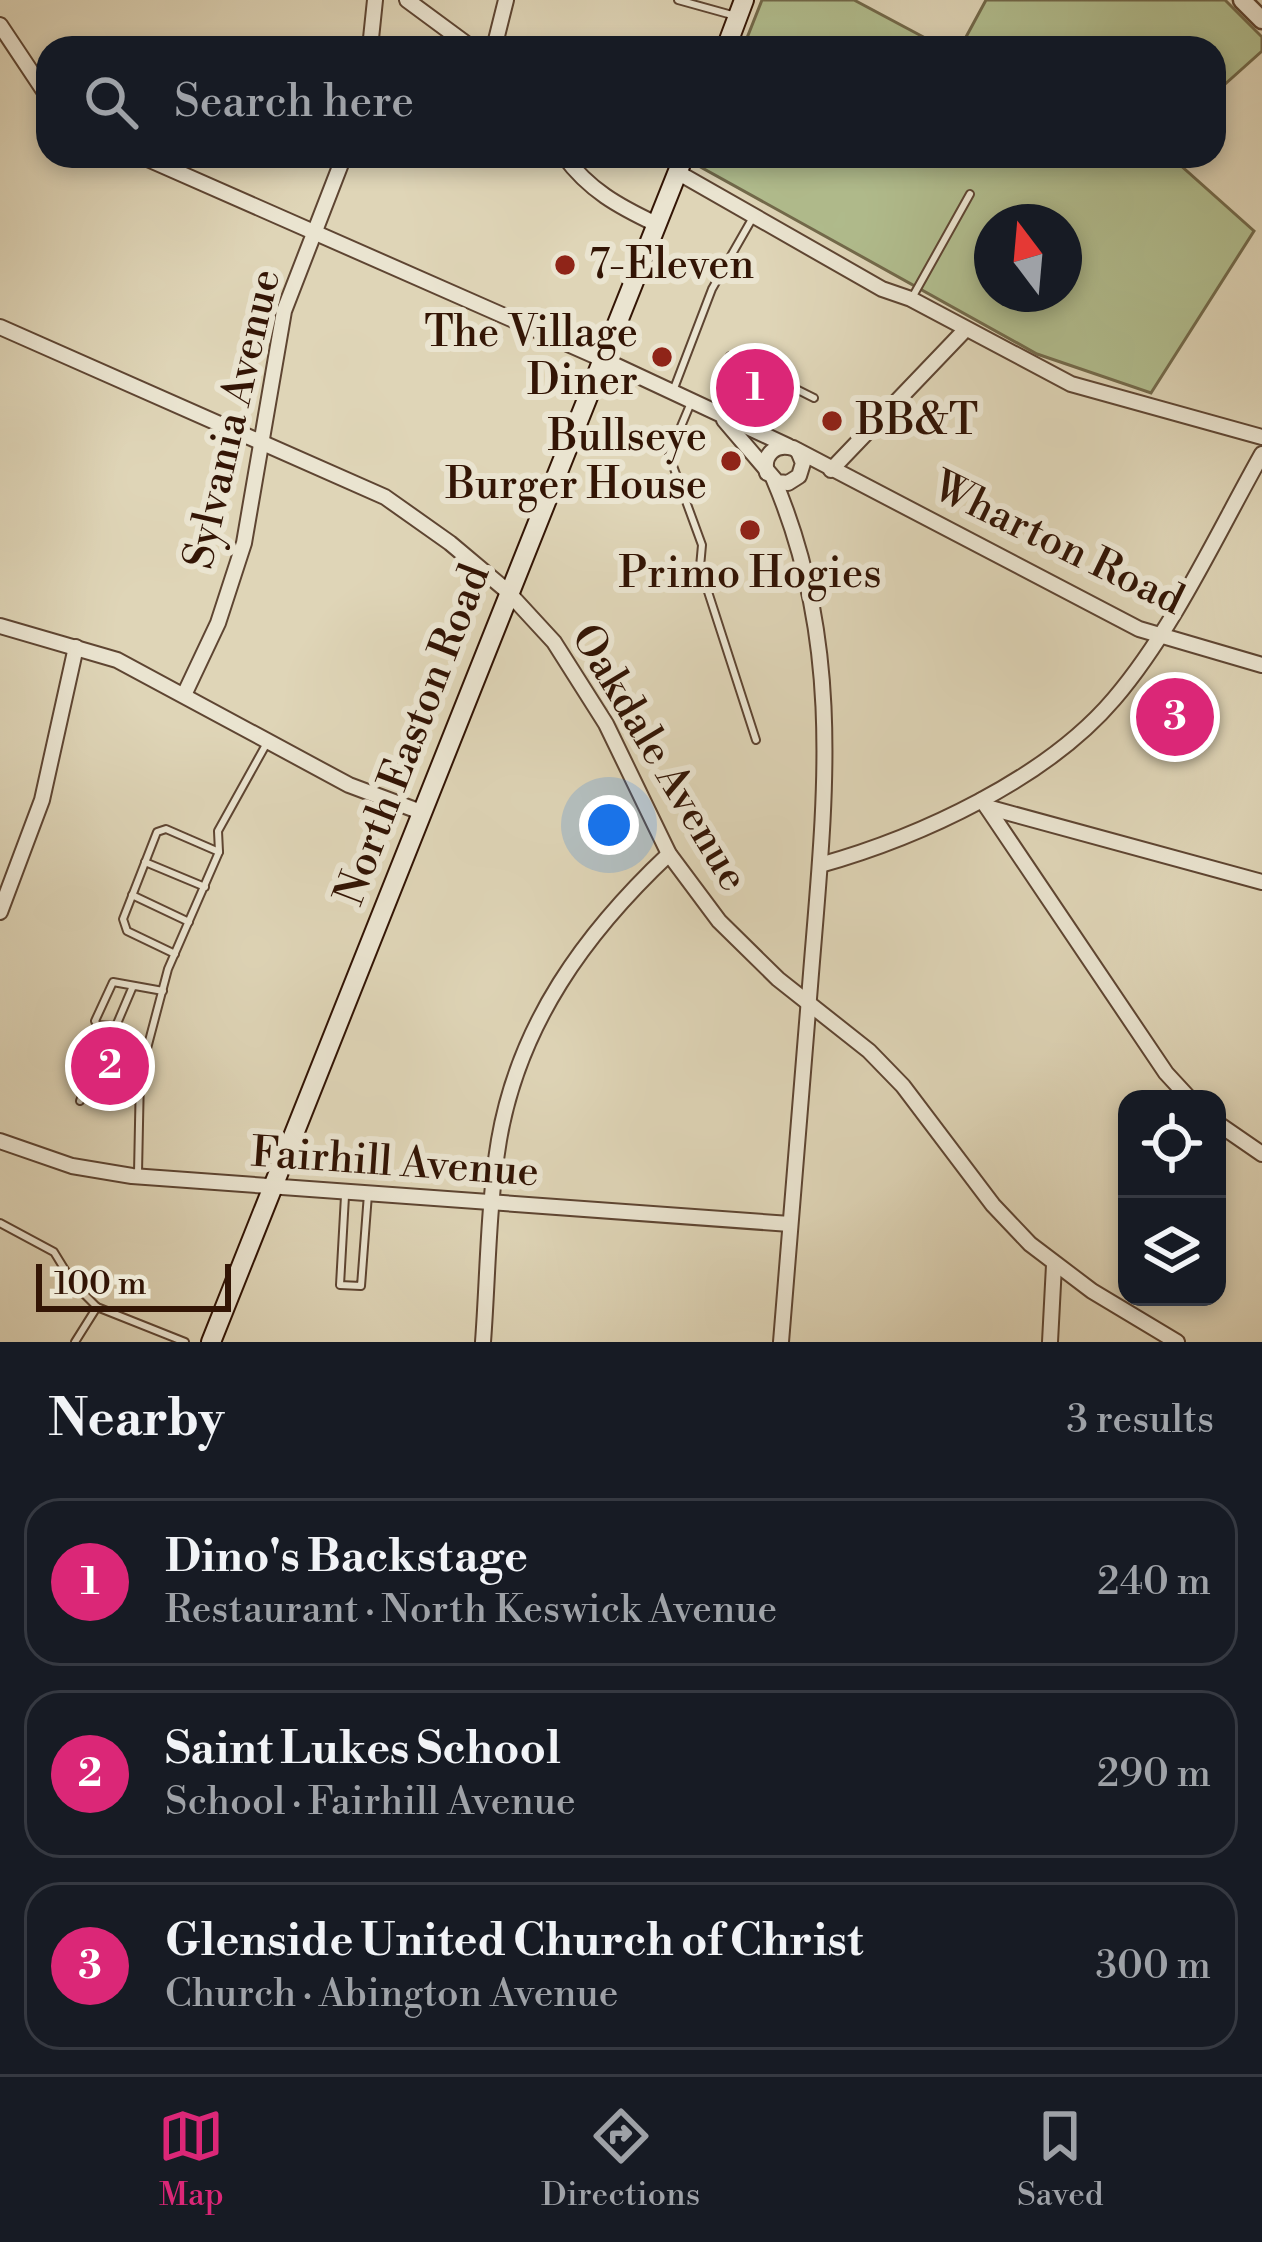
<!DOCTYPE html>
<html lang="en">
<head>
<meta charset="utf-8">
<style>
	body { margin:0; font-family:"Libre Bodoni",serif; background:#242831; color:#f1f3f6 }
	.controls { position:absolute; right:36px; bottom:36px; display:grid; overflow:hidden; border-radius:24px; box-shadow:0 6px 18px #0003 }
	.controls button { width:108px; height:108px; display:grid; place-items:center; padding:0; border:0; border-bottom:3px solid #363941; background:#171b24; color:#f1f3f6; font:60px sans-serif }
	.compass { position:absolute; left:974px; top:204px; width:108px; height:108px; border-radius:50%; background:#171b24; box-shadow:0 6px 18px #0003; rotate:344deg }
	.scale { position:absolute; left:36px; bottom:30px; width:195px; box-sizing:border-box; padding-left:12px; border:6px solid #331505; border-top:0; font-size:33px; line-height:42px; white-space:nowrap; color:#331505; -webkit-text-stroke:9px #eae4d0; paint-order:stroke }
	.you { position:absolute; left:609px; top:825px; width:42px; height:42px; margin:-30px; border:9px solid #fff; border-radius:50%; background:#1a73e8; box-shadow:0 0 0 18px #1a73e833 }
	.badge { display:grid; place-items:center; width:78px; height:78px; border-radius:50%; background:#db2777; color:#fff; font-size:39px; font-weight:700 }
	.pin { position:absolute; translate:-50% -50%; border:6px solid #fff; box-shadow:0 3px 12px #0006 }
	.list { margin:0; padding:0; list-style:none }
	h2 { display:flex; justify-content:space-between; align-items:center; height:156px; margin:0; padding:0 48px; font-size:51px }
	h2 small { font-size:39px; font-weight:400; color:#9ea1a6 }
	.list li { display:grid; grid-template-columns:78px 1fr auto; gap:36px; align-items:center; box-sizing:border-box; height:168px; margin:0 24px 24px; padding:0 24px; border:3px solid #363941; border-radius:36px }
	.list b { display:block; font-size:45px; white-space:nowrap }
	.list p { margin:0; font-size:39px; white-space:nowrap; color:#9ea1a6 }
	.list em { font-size:39px; font-style:normal; color:#9ea1a6 }
	.icon { flex:none; width:66px; height:66px; fill:none; stroke:currentColor; stroke-width:2; stroke-linecap:round; stroke-linejoin:round }
	.map { position:relative; flex:none; width:1262px; height:1342px; overflow:hidden }
	.search { position:absolute; background:#171b24; box-shadow:0 6px 18px #0003; left:36px; right:36px; top:36px; height:132px; display:flex; align-items:center; gap:30px; box-sizing:border-box; padding:0 42px; border-radius:36px; color:#9ea1a6; font-size:45px }
	.sheet { height:732px; background:#171b24 }
	nav { display:flex; justify-content:space-around; align-items:center; box-sizing:border-box; height:168px; border-top:3px solid #363941; background:#171b24; font-size:33px; color:#9ea1a6 }
	nav a { display:grid; justify-items:center; gap:6px }
	nav .on { color:#db2777 }
	.map>svg:first-child { display:block }
	.green { fill:#b1bd8e; stroke:#72694a; stroke-width:3; fill-rule:evenodd }
	.lines { fill:none; stroke-linecap:round; stroke-linejoin:round }
	.service-casing { stroke:#5e4532; stroke-width:10 }
	.minor-casing { stroke:#5e4532; stroke-width:18 }
	.tertiary-casing { stroke:#5e4532; stroke-width:21 }
	.secondary-casing { stroke:#331505; stroke-width:22 }
	.service { stroke:#eae4d0; stroke-width:6 }
	.minor { stroke:#eae4d0; stroke-width:14 }
	.tertiary { stroke:#eae4d0; stroke-width:16 }
	.secondary { stroke:#eae4d0; stroke-width:18 }
	.poi-dot { fill:#8f2418; stroke:#eae4d0; stroke-width:4.5 }
	.labels { text-anchor:middle; dominant-baseline:central; stroke-width:12; stroke-linejoin:round; paint-order:stroke }
	.poi-label { font-size:42px; fill:#331505; stroke:#eae4d0; text-anchor:start }
	.street-label { font-size:42px; fill:#331505; stroke:#eae4d0 }
</style>
</head>
<body>
<div class="map">
<svg width="1262" height="1342" viewBox="0 0 1262 1342">
	<rect width="100%" height="100%" fill="#dfd5b7"/>
	<filter id="stains"><feTurbulence type="fractalNoise" baseFrequency=".00167" numOctaves="4"/><feColorMatrix values="0 0 0 0 .2 0 0 0 0 .09 0 0 0 0 .02 0 0 0 .5 -.17"/></filter>
	<radialGradient id="worn" r=".72"><stop offset=".6" stop-color="#630" stop-opacity="0"/><stop offset="1" stop-color="#630" stop-opacity=".3"/></radialGradient>
	<g class="green">
		<path d="M762,0H854L944,48H743Z"/>
		<path d="M986,0H1225L1262,37V51L1214,94V48H960Z"/>
		<path d="M700,156H1170L1254,231L1151,393L1037,354L697,165ZM992,222H1064V294H992Z"/>
	</g>
	<g class="lines">
		<g class="service-casing">
			<g id="service">
				<path d="M678,0L732,15"/>
				<path d="M913,296L970,194"/>
				<path d="M730,356L814,398"/>
				<path d="M673,391L712,289L752,219"/>
				<path d="M690,405L669,455L702,545L700,567L756,740"/>
				<path d="M145,862L205,887"/>
				<path d="M132,895L189,922"/>
				<path d="M175,954L127,931L123,919L157,832L166,829L219,852"/>
				<path d="M133,986L116,1026L97,1025L95,1021L113,982L163,991"/>
				<path d="M80,1101C92,1067 107,1067 140,1075"/>
				<path d="M138,1173L140,1075L168,969L219,852L218,831L268,741"/>
				<path d="M345,1196L340,1285L361,1286L368,1194"/>
				<path d="M0,1223L54,1252L73,1283L97,1307"/>
				<path d="M75,1342L97,1307L185,1342"/>
			</g>
		</g>
		<g class="minor-casing">
			<g id="minor">
				<path d="M407,0L472,48"/>
				<path d="M0,25L48,97"/>
				<path d="M370,48L375,0"/>
				<path d="M494,48L506,0"/>
				<path d="M141,156L602,359L788,446"/>
				<path d="M564,156C589,190 618,206 656,224"/>
				<path d="M677,172L882,289L911,299L1071,384L1262,437"/>
				<path d="M0,327L385,497L450,543L507,591L554,642L606,724L669,854L719,921L778,979L869,1051L903,1086L993,1205L1030,1244L1092,1291L1177,1342"/>
				<path d="M724,420L777,482L788,483L799,476L803,463L798,451"/>
				<path d="M831,470L965,330"/>
				<path d="M767,473C762,455 775,443 793,448L1139,629L1262,665"/>
				<path d="M774,480C846,649 824,808 810,986C801,1104 791,1223 781,1342"/>
				<path d="M0,626L117,660L349,785L421,812"/>
				<path d="M184,695L218,623L244,543L284,311L344,156"/>
				<path d="M982,800L1166,1073L1190,1099"/>
				<path d="M987,807L1262,882"/>
				<path d="M820,865C920,837 1046,779 1114,699C1173,630 1217,534 1262,454"/>
				<path d="M0,912L42,800L76,647"/>
				<path d="M1217,1123L1262,1154"/>
				<path d="M0,1141L72,1166L132,1176L790,1224"/>
				<path d="M483,1342C488,1275 488,1206 499,1140C519,1024 585,933 669,854"/>
				<path d="M1050,1342L1054,1265"/>
			</g>
		</g>
		<g class="tertiary-casing">
			<path id="tertiary" d="M1242,0L1262,20"/>
		</g>
		<g class="secondary-casing">
			<g id="secondary">
				<path d="M726,48L744,0"/>
				<path d="M211,1342L684,156"/>
			</g>
		</g>
		<use href="#service" class="service"/>
		<use href="#minor" class="minor"/>
		<use href="#tertiary" class="tertiary"/>
		<use href="#secondary" class="secondary"/>
	</g>
	<g class="poi-dot">
		<circle cx="565" cy="265" r="12"/>
		<circle cx="662" cy="357" r="12"/>
		<circle cx="832" cy="421" r="12"/>
		<circle cx="731" cy="461" r="12"/>
		<circle cx="750" cy="530" r="12"/>
	</g>
	<g class="labels">
		<g class="poi-label">
			<text x="589" y="265">7-Eleven</text>
			<text x="638" y="333" text-anchor="end">The Village<tspan x="638" dy="48">Diner</tspan></text>
			<text x="856" y="421">BB&amp;T</text>
			<text x="707" y="437" text-anchor="end">Bullseye<tspan x="707" dy="48">Burger House</tspan></text>
			<text x="750" y="574" text-anchor="middle">Primo Hogies</text>
		</g>
		<g class="street-label">
			<text transform="translate(233 419) rotate(-77)">Sylvania Avenue</text>
			<text transform="translate(1058 544) rotate(26)">Wharton Road</text>
			<text transform="translate(413 735) rotate(-69)">North Easton Road</text>
			<text transform="translate(659 758) rotate(59)">Oakdale Avenue</text>
			<text transform="translate(395 1163) rotate(4)">Fairhill Avenue</text>
		</g>
	</g>
	<rect width="100%" height="100%" filter="url(#stains)"/>
	<rect width="100%" height="100%" fill="url(#worn)"/>
</svg>
<div class="controls">
<button><svg class="icon" aria-label="locate" viewBox="0 0 24 24"><circle cx="12" cy="12" r="6"/><path d="M12 2v4M12 18v4M2 12h4M18 12h4"/></svg></button>
<button><svg class="icon" aria-label="layers" viewBox="0 0 24 24"><path d="M12 4l9 5-9 5-9-5zM3 14l9 5 9-5"/></svg></button>
</div>
<svg class="compass" viewBox="-18 -18 36 36"><path d="M0-13l5 13h-10z" fill="#e53935"/><path d="M0 13l5-13h-10z" fill="#9ea1a6"/></svg>
<div class="scale">100 m</div>
<div class="you"></div>
<div class="pin badge" style="left:755px;top:388px">1</div>
<div class="pin badge" style="left:110px;top:1066px">2</div>
<div class="pin badge" style="left:1175px;top:717px">3</div>
<div class="search"><svg class="icon" aria-label="search" viewBox="0 0 24 24"><circle cx="10" cy="10" r="6"/><path d="M15 15l6 6"/></svg>Search here</div>
</div>
<section class="sheet">
<h2>Nearby<small>3 results</small></h2>
<ul class="list">
<li><span class="badge">1</span><div><b>Dino's Backstage</b><p>Restaurant · North Keswick Avenue</p></div><em>240 m</em></li>
<li><span class="badge">2</span><div><b>Saint Lukes School</b><p>School · Fairhill Avenue</p></div><em>290 m</em></li>
<li><span class="badge">3</span><div><b>Glenside United Church of Christ</b><p>Church · Abington Avenue</p></div><em>300 m</em></li>
</ul>
</section>
<nav>
<a class="on"><svg class="icon" aria-label="map" viewBox="0 0 24 24"><path d="M3 6l6-2 6 2 6-2v14l-6 2-6-2-6 2zM9 4v14M15 6v14"/></svg>Map</a>
<a><svg class="icon" aria-label="directions" viewBox="0 0 24 24"><path d="M12 3l9 9-9 9-9-9zM9 14v-3h6M13 9l2 2-2 2"/></svg>Directions</a>
<a><svg class="icon" aria-label="saved" viewBox="0 0 24 24"><path d="M7 4h10v16l-5-4-5 4z"/></svg>Saved</a>
</nav>
</body>
</html>
